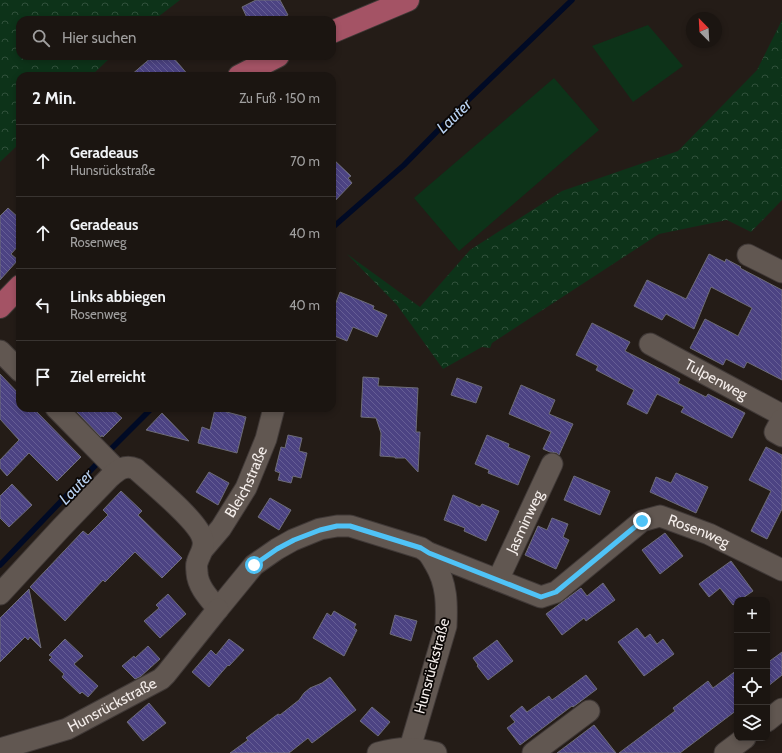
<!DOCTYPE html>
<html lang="de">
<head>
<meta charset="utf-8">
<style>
	body { margin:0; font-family:Cabin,sans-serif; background:#28221f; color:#f1f3f6 }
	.controls { position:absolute; right:12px; bottom:12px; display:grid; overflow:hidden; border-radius:8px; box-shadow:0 2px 6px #0003 }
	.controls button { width:36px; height:36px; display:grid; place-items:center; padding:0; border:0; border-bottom:1px solid #393431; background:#1b1511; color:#f1f3f6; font:20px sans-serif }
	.compass { position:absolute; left:686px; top:12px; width:36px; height:36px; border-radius:50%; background:#1b1511; box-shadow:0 2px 6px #0003; rotate:336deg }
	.stop { position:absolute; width:12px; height:12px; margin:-9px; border:3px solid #4fc3f7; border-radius:50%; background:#fff }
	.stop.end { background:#4fc3f7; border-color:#fff; box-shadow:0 1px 4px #0008 }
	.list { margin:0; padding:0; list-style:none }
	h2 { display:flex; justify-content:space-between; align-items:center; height:52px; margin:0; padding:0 16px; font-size:17px }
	h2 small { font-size:13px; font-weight:400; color:#a09f9f }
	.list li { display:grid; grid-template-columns:26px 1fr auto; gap:12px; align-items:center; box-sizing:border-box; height:72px; padding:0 16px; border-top:1px solid #393431 }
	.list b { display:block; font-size:15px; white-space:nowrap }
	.list p { margin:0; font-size:13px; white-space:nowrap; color:#a09f9f }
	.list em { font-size:13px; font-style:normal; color:#a09f9f }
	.icon { flex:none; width:22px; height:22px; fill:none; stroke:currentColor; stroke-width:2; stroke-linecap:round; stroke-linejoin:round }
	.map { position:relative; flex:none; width:782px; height:753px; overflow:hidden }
	.search { position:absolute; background:#1b1511; box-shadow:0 2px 6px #0003; left:16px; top:16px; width:320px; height:44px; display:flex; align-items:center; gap:10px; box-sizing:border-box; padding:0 14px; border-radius:12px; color:#a09f9f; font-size:15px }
	.panel { position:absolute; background:#1b1511; box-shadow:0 2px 6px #0003; left:16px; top:72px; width:320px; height:340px; border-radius:12px }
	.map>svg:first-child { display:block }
	.grass { fill:#0d3319 }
	.forest { fill:url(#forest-crowns) }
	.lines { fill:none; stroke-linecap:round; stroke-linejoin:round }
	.stream { stroke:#000a25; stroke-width:5.5 }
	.building { fill:url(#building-back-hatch); stroke:#6d6c77 }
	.minor-casing { stroke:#403937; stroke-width:23 }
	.major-casing { stroke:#403937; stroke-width:24 }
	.minor { stroke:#615751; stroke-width:21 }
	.major { stroke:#a45365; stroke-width:22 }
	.route { stroke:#4fc3f7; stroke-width:5 }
	.labels { text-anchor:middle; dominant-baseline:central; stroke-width:3.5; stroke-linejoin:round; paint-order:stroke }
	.street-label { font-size:15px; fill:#f5eeeb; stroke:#0b0705 }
	.water-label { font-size:16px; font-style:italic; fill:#b9d2f2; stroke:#0b0705 }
</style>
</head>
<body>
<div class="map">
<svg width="782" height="753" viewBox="0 0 782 753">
	<defs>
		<pattern id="forest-crowns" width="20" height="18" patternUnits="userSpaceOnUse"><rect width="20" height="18" fill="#0d3319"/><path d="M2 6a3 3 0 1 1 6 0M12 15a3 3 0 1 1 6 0" fill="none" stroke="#31513b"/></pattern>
		<pattern id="building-back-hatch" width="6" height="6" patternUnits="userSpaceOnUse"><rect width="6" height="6" fill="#4c4383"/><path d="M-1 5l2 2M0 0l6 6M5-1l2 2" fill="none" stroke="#665e95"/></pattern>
	</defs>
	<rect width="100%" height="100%" fill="#241c17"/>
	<g class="grass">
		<path d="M648,25L683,66L633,102L592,46Z"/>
		<path d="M554,78L599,130L459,251L414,198Z"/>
	</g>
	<g class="forest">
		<path d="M0,0H180L154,20H20V56H112L91,76H20V143L0,162Z"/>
		<path d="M782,20V200L751,232L727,220L659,234L492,343L490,348L482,347L443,369L397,305L347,254L420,307L470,250L562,191L678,151L757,70Z"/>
	</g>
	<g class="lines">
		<g class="stream">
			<path d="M332,228L404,165L461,107L572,0"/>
			<path d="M0,565L113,447L152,408"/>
		</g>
	</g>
	<g class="building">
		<path d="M256,0H280L288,15L278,20H248L242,7Z"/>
		<path d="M153,56H172L189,76H130Z"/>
		<path d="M332,158L351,176L348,178L352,183L332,204Z"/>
		<path d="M8,208L20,219V244L11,254L18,260L0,280V216Z"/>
		<path d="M709,254L725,262L726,259L741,267L740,268L782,290V380L747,362L744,368L726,359L723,365L690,348L705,319L738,336L752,308L711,287L694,329L666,314L662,320L634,306L647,280L686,299Z"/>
		<path d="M340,292L374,306L373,309L387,315L377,337L353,327L347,341L332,335V313Z"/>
		<path d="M592,323L630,342L625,351L680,379L678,383L706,397L708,394L745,413L732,438L681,412L684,407L657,394L647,414L627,404L634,390L596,370L598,366L576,355Z"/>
		<path d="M0,374L20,395V408H33L81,457L57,481L29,453L7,476L0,468V460L19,440L0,419Z"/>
		<path d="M363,377L379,378L378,386L418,388L416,432H420L418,472L405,458H395V457L380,456L381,433L376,418L361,417Z"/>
		<path d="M457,378L482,387L476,403L451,395Z"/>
		<path d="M521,385L555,400L549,414L573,424L559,455L557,453L550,452L543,449L551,432L509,414Z"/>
		<path d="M73,408H111L122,418L103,437L102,435L101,437Z"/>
		<path d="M215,409L246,417L237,453L198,443L202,427L210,430Z"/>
		<path d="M162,413L189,441L146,430Z"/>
		<path d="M288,435L302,438L299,451L307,453L301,478L293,476L291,483L278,480L280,473L275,471L281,447L285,448Z"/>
		<path d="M487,435L509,444L508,447L530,456L518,485L488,473L489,470L475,464Z"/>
		<path d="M766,447L782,455V509L767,539L751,531L771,491L749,480Z"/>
		<path d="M209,472L229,483L218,505L196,492Z"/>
		<path d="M676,473L708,487L696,513L650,492L656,477L671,483Z"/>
		<path d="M574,476L610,491L600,515L564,500Z"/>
		<path d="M12,484L32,505L9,527L0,518V496Z"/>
		<path d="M121,491L142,511L138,515L182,558L162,578L135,552L105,582L103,580L65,621L30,587L83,531L88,535L108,515L103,510Z"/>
		<path d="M453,495L480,507L482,504L499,511L486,541L464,531L465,528L444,520Z"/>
		<path d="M270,498L291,510L279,530L258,517Z"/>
		<path d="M552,518L568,524L563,537L569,540L556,569L525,555L538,526L547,530Z"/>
		<path d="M665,533L683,556L660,574L642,550Z"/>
		<path d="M731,561L753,591L740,600H737V602L733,605L720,588L709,597L699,584Z"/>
		<path d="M603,583L615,600L586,621L584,618L562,635L546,614L581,588L587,596Z"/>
		<path d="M29,589L41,648L30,637L28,640L25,637L0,662V618Z"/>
		<path d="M168,594L186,614L160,638L144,621L159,608L156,605Z"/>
		<path d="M334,611L356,624L354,628L357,630L344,656L313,638L327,613L331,616Z"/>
		<path d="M395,615L417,621L411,641L390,634Z"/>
		<path d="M637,628L645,638L650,634L657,644L663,639L674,654L644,676L618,642Z"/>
		<path d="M65,639L83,656L74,664L98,686L88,697L82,692L80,694L62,677L64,674L49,660L52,657L49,655Z"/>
		<path d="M229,639L244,650L229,666L228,665L209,687L192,672L211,650L216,655Z"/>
		<path d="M497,640L513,661L488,680L477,666L478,665L473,658Z"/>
		<path d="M148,646L160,659L140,677L135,679L122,666L134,656L135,658Z"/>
		<path d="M782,652V675L767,687V663Z"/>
		<path d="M737,670V710L680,753H619L675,711L673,708L708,681L713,688Z"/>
		<path d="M586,675L597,689L573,707L572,706L520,745L507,728L515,722L510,716L522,706L527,712L549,696L552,700Z"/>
		<path d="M330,677L356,710L312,743L308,738L289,753H230L248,740L246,738L278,714L280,715L299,700L304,693L310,688L322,683Z"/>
		<path d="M149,703L166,723L143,741L127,722Z"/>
		<path d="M372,707L390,722L378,736L360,721Z"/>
		<path d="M594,725L616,753H557Z"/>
	</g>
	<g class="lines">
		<g class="minor-casing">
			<g id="minor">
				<path d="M748,255L782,272"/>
				<path id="s1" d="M650,344L782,415"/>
				<path d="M0,351L20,371"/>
				<path d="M56,408L117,470"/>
				<path d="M782,419L775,432L782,436"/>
				<path id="s2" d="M204,548L221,528L246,488L266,439L274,408"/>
				<path id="s3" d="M429,553L541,597L556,592L642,521L660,516L709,534L782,570"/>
				<path id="s4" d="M498,580L552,464"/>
				<path d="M0,594L61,528L110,477C118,470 125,464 136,469C151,483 200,522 203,540C205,549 199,555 197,563C196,566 197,570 197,573C198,587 209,598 218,609L254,565L277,549L293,540L320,529L337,526H350L421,548C430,553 430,556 435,564C447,584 447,604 446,626L410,748"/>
				<path d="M767,721L782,709"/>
				<path id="s5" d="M0,749L67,729L161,679L166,674L218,609"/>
				<path d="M378,753C400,747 413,747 436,753"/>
				<path d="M533,753L589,711"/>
				<path d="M725,753L745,738"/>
			</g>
		</g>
		<g class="major-casing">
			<g id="major">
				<path d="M332,32L408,0"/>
				<path d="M239,76L278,56"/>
				<path d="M0,307L20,286"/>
			</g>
		</g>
		<use href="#minor" class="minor"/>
		<use href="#major" class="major"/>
	</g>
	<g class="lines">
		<path class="route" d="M254,565L277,549L294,540L320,530L337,526H350L421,548L429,553L541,597L556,592L642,521"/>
	</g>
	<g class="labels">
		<g class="street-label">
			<text stroke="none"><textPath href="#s1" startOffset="75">Tulpenweg</textPath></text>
			<text stroke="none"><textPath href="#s2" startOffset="79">Bleichstraße</textPath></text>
			<text stroke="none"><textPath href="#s4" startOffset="64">Jasminweg</textPath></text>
			<text stroke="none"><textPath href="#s3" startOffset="308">Rosenweg</textPath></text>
			<text transform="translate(432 666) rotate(-75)">Hunsrückstraße</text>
			<text stroke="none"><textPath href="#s5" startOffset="121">Hunsrückstraße</textPath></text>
		</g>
		<g class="water-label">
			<text transform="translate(454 116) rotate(-44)">Lauter</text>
			<text transform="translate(76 487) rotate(-46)">Lauter</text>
		</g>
	</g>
</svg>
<div class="controls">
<button>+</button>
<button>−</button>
<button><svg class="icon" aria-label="locate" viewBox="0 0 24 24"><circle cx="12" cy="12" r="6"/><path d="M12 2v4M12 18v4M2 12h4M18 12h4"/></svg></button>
<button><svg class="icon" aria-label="layers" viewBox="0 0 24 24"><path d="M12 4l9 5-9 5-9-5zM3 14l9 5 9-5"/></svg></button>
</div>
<svg class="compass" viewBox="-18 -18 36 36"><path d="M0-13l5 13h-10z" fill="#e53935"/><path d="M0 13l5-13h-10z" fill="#a09f9f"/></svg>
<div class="stop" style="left:254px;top:565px"></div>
<div class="stop end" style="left:642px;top:521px"></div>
<div class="search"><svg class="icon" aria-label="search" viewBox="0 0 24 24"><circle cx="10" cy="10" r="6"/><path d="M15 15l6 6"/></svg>Hier suchen</div>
<section class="panel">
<h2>2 Min.<small>Zu Fuß · 150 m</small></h2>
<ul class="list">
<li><svg class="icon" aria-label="ahead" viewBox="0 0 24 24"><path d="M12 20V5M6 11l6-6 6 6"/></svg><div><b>Geradeaus</b><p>Hunsrückstraße</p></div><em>70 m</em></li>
<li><svg class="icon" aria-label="ahead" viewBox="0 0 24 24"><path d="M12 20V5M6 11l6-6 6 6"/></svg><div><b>Geradeaus</b><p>Rosenweg</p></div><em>40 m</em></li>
<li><svg class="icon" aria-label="left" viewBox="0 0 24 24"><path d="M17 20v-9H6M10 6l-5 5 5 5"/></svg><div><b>Links abbiegen</b><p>Rosenweg</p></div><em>40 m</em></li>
<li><svg class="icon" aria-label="arrive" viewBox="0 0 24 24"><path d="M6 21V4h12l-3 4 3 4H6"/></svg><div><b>Ziel erreicht</b></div></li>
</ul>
</section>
</div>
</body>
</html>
